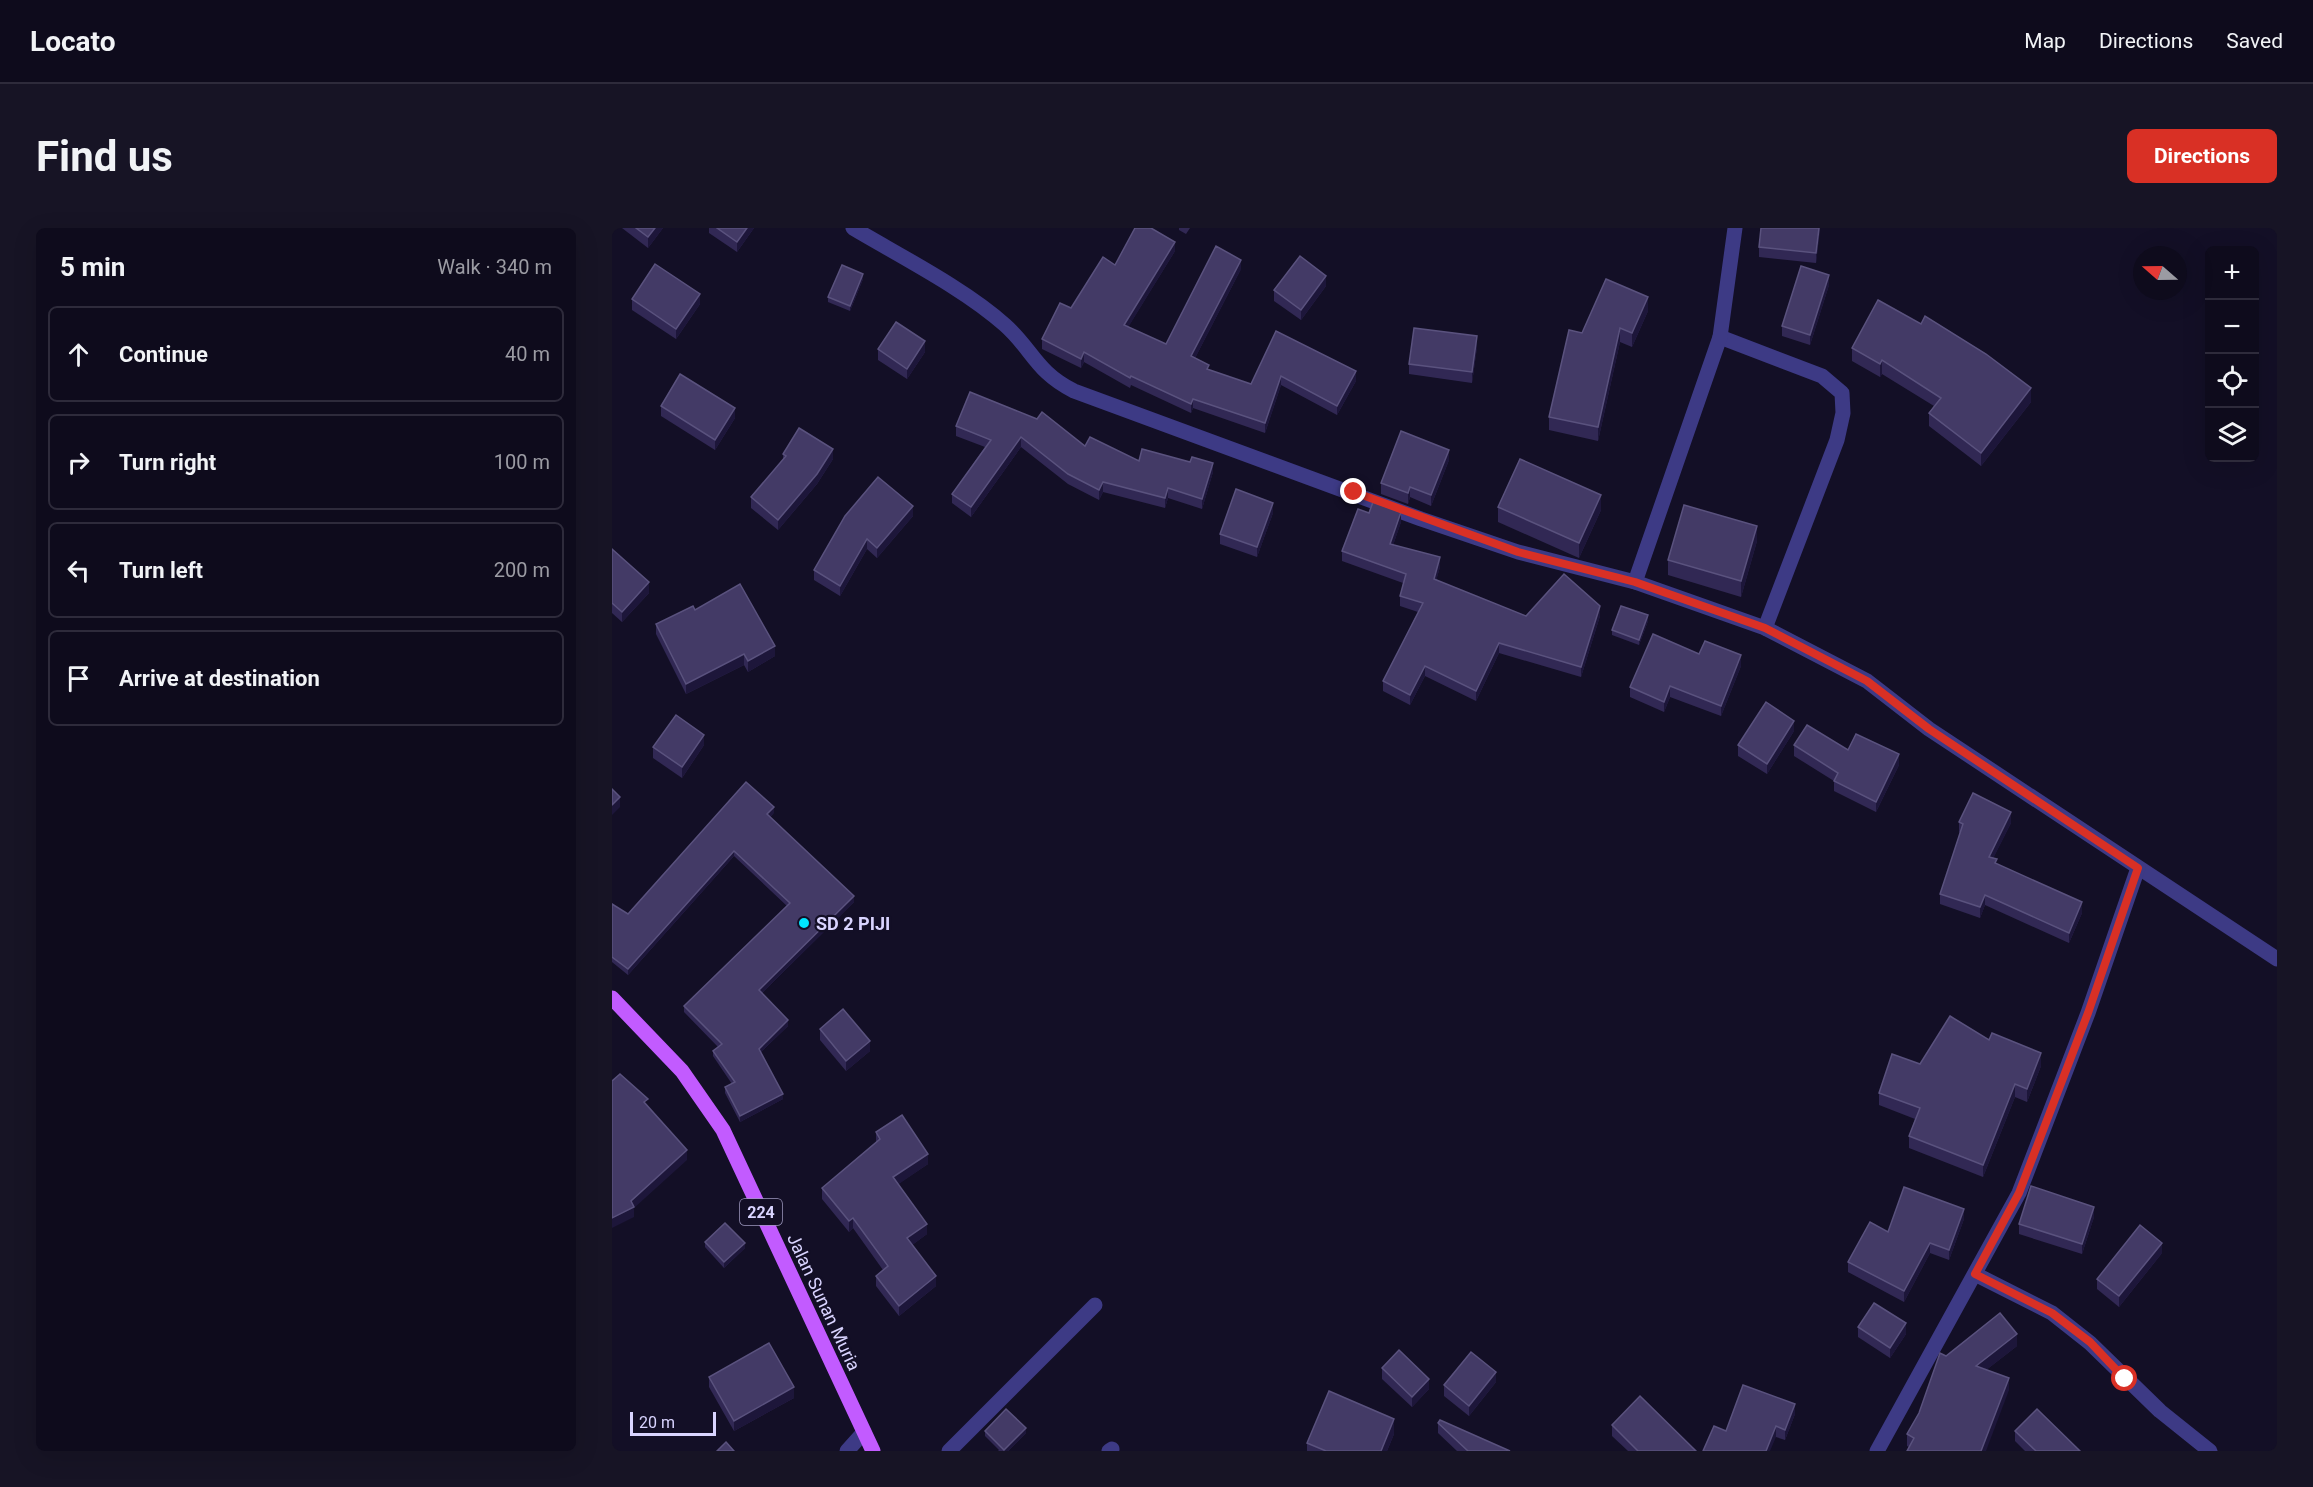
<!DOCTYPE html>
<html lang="en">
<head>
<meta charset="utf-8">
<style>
	body { margin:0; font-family:Roboto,sans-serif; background:#171425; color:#f1f3f6 }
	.controls { position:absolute; right:18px; top:18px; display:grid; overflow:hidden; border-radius:9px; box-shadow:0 6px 24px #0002 }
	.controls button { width:54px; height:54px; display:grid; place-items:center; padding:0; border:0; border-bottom:2px solid #2e2b3b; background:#0e0b1c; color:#f1f3f6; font:30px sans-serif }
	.compass { position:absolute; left:1521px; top:18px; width:54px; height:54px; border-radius:50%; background:#0e0b1c; box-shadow:0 6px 24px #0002; rotate:290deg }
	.scale { position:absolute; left:18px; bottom:15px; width:86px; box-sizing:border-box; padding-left:6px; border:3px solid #d9d4ff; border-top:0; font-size:16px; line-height:21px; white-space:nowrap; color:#d9d4ff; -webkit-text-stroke:4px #130f26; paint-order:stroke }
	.stop { position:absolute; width:18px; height:18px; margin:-14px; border:4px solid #d93025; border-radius:50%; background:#fff }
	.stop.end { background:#d93025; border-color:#fff; box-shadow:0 2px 6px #0008 }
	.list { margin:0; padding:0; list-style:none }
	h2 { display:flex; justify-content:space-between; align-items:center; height:78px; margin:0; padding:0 24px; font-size:26px }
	h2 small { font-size:20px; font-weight:400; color:#9b9ba3 }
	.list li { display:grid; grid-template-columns:39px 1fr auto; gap:18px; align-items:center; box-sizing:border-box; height:96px; margin:0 12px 12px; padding:0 12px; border:2px solid #2e2b3b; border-radius:9px }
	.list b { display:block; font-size:22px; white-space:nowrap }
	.list em { font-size:20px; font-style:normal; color:#9b9ba3 }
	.icon { flex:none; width:33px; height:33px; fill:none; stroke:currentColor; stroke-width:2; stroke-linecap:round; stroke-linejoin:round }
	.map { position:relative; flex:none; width:1665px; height:1223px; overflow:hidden; border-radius:9px }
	header { display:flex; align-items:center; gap:36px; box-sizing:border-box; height:84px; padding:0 30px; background:#0e0b1c; border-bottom:2px solid #2e2b3b }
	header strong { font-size:28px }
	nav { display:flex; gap:33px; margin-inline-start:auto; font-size:21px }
	.intro { display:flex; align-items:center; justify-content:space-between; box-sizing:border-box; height:144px; padding:0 36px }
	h1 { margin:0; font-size:42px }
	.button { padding:15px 27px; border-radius:9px; background:#d93025; color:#fff; font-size:21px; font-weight:700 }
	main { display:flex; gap:36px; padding:0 36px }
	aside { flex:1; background:#0e0b1c; border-radius:9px; box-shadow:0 6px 24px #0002 }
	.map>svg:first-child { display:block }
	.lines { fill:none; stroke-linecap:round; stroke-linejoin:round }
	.minor { stroke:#3d3a85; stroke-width:15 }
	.primary { stroke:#c25bff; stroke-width:15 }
	.wall { fill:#312854 }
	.shaded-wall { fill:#1d163a }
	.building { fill:#433a66; stroke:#5a527e; stroke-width:1.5 }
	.route { stroke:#d93025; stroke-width:8 }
	.poi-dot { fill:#00e5ff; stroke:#130f26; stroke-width:2 }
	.labels { text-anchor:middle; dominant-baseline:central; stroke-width:4.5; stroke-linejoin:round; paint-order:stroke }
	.shield { fill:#130f26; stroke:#9e99be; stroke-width:1.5 }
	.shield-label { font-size:16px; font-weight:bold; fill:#d9d4ff }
	.poi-label { font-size:18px; font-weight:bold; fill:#d9d4ff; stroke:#130f26; text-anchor:start }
	.street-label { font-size:18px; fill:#d9d4ff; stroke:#130f26 }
</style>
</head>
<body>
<header>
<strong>Locato</strong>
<nav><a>Map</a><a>Directions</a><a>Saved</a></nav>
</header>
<div class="intro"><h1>Find us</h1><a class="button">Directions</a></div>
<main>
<aside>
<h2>5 min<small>Walk · 340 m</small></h2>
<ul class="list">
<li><svg class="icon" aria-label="ahead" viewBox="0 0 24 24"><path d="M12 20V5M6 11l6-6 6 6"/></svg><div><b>Continue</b></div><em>40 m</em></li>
<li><svg class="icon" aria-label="right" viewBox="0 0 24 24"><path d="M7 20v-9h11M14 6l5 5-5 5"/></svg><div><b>Turn right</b></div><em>100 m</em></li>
<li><svg class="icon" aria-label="left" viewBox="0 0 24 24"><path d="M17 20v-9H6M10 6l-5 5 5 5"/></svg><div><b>Turn left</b></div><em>200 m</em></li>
<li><svg class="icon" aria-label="arrive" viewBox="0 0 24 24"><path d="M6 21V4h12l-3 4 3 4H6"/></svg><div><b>Arrive at destination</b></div></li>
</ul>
</aside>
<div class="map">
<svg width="1665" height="1223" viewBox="0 0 1665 1223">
	<rect width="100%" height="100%" fill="#130f26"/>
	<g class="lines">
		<g class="minor">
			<path d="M241,0C288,28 353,61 393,97C421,122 424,144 462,163L809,291L906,324L1023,354L1153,400L1255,453L1317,501L1665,731"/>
			<path d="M1108,109L1210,148L1230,165L1231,185L1225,212L1153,400"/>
			<path d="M1023,354L1108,109L1123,0"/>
			<path d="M1363,1046L1440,1085L1478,1115L1548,1183L1598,1223"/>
			<path d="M235,1223L252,1204"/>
			<path d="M337,1223L483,1077"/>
			<path d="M497,1223L500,1221"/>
			<path d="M1265,1223L1407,965L1476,785L1526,640"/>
		</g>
		<path class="primary" d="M0,770L70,843L111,902L261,1223"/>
	</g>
	<g class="wall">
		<path d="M10,0H51L36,20Z"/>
		<path d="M97,0H142L125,24L97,5Z"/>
		<path d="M567,0H578L574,6L567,2Z"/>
		<path d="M1208,0L1204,35L1147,29V19Z"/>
		<path d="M563,23L516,99L554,116L629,41L583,130L597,142L639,156L664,103L744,153L725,187L669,157L653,205L581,180L579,185L519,157L518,160L472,134L469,140L430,121V111L503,37Z"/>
		<path d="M251,51L238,83L216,74V69Z"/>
		<path d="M1217,57L1198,117L1170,108V98Z"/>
		<path d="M714,58L689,92L662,73V62Z"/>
		<path d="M20,71L88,76L64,111L20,82Z"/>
		<path d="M1036,83L1020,119L1008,114L986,213L937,202V189L970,105Z"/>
		<path d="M865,119L860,155L797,146V136Z"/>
		<path d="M1240,120L1419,174L1369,238L1317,198V185L1322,178L1270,146L1268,149L1240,133Z"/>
		<path d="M266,121L313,124L295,151L266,132Z"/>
		<path d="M49,178L123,190L103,222L49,188Z"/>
		<path d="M344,198L473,218L527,233L601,244L590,281L556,270L553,280L491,264L487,272L456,256L409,219L359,289L340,275V266L373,219L344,208Z"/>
		<path d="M171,226L221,231L205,256L166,302L139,280V269L171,232Z"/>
		<path d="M837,232L819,278L798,269L796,276L769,266V255Z"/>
		<path d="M886,279L989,282L967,330L886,294Z"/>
		<path d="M661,285L645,329L608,316V306Z"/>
		<path d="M757,285L789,294L781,317L828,339L824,352L914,388H988L969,449L887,425L864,473L813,448L798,477L771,463V453L806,384L788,378V368L791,355L730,333V323Z"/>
		<path d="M233,288H301L265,330L255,321L228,368L202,352V342Z"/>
		<path d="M1145,313L1129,369L1056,347V332Z"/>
		<path d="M0,321L37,365L10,394L0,385Z"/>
		<path d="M83,382L163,428L136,444L132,437L74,466L44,406V396Z"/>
		<path d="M1036,393L1027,417L1000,407V402Z"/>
		<path d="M1087,426L1129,438L1109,488L1058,469L1052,484L1018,469V459Z"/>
		<path d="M1182,503L1155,546L1126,528V517Z"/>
		<path d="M92,517L70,550L41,530V519Z"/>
		<path d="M1182,517L1236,522L1287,537L1264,584L1222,563V553L1182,528Z"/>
		<path d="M162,585L158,589L242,674L150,765L176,798L149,824L171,871L128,894L113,865V859L120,856L101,828V823L106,819L72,784V778L175,678L122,628L16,747L0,734V676L16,686Z"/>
		<path d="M1347,594L1399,595L1381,630L1385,636L1470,685L1457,715L1373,677L1368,690L1328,676V666L1348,605L1347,604Z"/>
		<path d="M208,801L258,823L234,843L208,812Z"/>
		<path d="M1377,812L1429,838L1415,874L1403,869L1371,949L1297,920V908L1303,891L1267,877V865L1308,836Z"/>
		<path d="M264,904L316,936L286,956L315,1006L300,1017L324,1058L287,1088L264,1058V1048L271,1042L241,1000L237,1004L210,971V960L264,914Z"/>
		<path d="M1482,989L1470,1026L1407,1006V996Z"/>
		<path d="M1352,991L1337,1032L1318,1025L1292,1074L1236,1044V1034L1276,1004Z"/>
		<path d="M93,1014L133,1020L112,1040L93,1019Z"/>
		<path d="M1550,1025L1507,1079L1485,1061V1051Z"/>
		<path d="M1246,1099L1294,1106L1278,1130L1246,1109Z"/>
		<path d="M1405,1118L1374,1142L1397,1162L1297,1219L1295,1218V1206L1307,1185L1334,1128Z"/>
		<path d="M770,1140L817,1161L800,1179L770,1151Z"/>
		<path d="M97,1149L182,1170L122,1203L97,1159Z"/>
		<path d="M884,1154L857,1188L832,1168V1157Z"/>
		<path d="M1183,1186L1173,1212L1164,1209L1114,1203Z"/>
		<path d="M826,1195L898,1223H845L826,1205Z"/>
		<path d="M1000,1197L1084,1223H1016L1000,1208Z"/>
		<path d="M373,1203L414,1205L396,1223H386L387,1222L373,1208Z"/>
		<path d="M1403,1203L1468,1223H1413L1403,1213Z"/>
		<path d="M782,1206L775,1223H695V1215Z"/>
	</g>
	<g class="shaded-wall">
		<path d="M43,0H51L36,20V9Z"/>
		<path d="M135,0H142L125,24V14Z"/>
		<path d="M1207,0H1208V3L1204,35V25Z"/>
		<path d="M563,14V23L512,106V97Z"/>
		<path d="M629,32V41L579,138V128Z"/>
		<path d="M251,46V51L238,83V78Z"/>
		<path d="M1217,47V57L1198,117V107Z"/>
		<path d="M714,48V58L689,92V82Z"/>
		<path d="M88,66V76L64,111V101Z"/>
		<path d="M1036,69V83L1020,119V105Z"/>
		<path d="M1008,100V114L986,213V199Z"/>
		<path d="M865,108V119L860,155V144Z"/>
		<path d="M313,113V124L295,151V141Z"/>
		<path d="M472,124V134L469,140V131Z"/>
		<path d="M1270,132V146L1268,149V136Z"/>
		<path d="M744,143V153L725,187V178Z"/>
		<path d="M669,148V157L653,205V195Z"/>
		<path d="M1419,160V174L1369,238V225Z"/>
		<path d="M581,171V180L579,185V176Z"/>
		<path d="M123,180V190L103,222V212Z"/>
		<path d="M409,209V219L359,289V279Z"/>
		<path d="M221,221V231L205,256L166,302V292Z"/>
		<path d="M837,222V232L819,278V267Z"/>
		<path d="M601,235V244L590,281V271Z"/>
		<path d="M491,254V264L487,272V262Z"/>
		<path d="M798,259V269L796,276V265Z"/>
		<path d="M556,260V270L553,280V270Z"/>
		<path d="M989,267V282L967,330V315Z"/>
		<path d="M661,275V285L645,329V319Z"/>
		<path d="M301,278V288L265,330V320Z"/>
		<path d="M789,284V294L778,326V316Z"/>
		<path d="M1145,298V313L1129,369V353Z"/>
		<path d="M255,311V321L228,368V358Z"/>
		<path d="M828,329V339L822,361V351Z"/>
		<path d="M37,354V365L10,394V384Z"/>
		<path d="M988,378V388L969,449V439Z"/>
		<path d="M1036,387V393L1027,417V412Z"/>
		<path d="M887,415V425L864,473V463Z"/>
		<path d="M163,418V428L136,444V433Z"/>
		<path d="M132,426V437L74,466V456Z"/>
		<path d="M1129,427V438L1109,488V478Z"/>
		<path d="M813,438V448L798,477V467Z"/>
		<path d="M1058,458V469L1052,484V474Z"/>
		<path d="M1182,493V503L1155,546V536Z"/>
		<path d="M92,507V517L70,550V539Z"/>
		<path d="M1287,526V537L1264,584V574Z"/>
		<path d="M8,569V579L0,587V577Z"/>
		<path d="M162,579V585L155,592V586Z"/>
		<path d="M1399,584V595L1377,639V629Z"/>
		<path d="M122,623V628L16,747V741Z"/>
		<path d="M1373,667V677L1368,690V679Z"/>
		<path d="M242,668V674L147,768V762Z"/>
		<path d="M1470,674V685L1457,715V705Z"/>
		<path d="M176,792V798L147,826V821Z"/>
		<path d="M258,813V823L234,843V833Z"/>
		<path d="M1429,825V838L1415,874V861Z"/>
		<path d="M1403,856V869L1371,949V937Z"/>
		<path d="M171,866V871L128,894V888Z"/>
		<path d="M75,922V932L22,980V989L0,1000V990Z"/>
		<path d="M316,926V936L281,960V949Z"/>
		<path d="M1482,979V989L1470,1026V1016Z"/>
		<path d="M1352,981V991L1337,1032V1022Z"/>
		<path d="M241,990V1000L237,1004V993Z"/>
		<path d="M315,996V1006L295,1021V1010Z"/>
		<path d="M133,1015V1020L112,1040V1034Z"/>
		<path d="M1318,1015V1025L1292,1074V1063Z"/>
		<path d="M1550,1015V1025L1507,1079V1068Z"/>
		<path d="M324,1048V1058L287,1088V1078Z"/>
		<path d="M1294,1095V1106L1278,1130V1120Z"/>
		<path d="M1405,1106V1118L1364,1150V1138Z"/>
		<path d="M884,1144V1154L857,1188V1178Z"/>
		<path d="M1397,1150V1162L1374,1223H1369Z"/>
		<path d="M817,1151V1161L800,1179V1169Z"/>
		<path d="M182,1159V1170L122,1203V1193Z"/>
		<path d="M1183,1176V1186L1173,1212V1202Z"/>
		<path d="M782,1191V1206L775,1223H769Z"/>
		<path d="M1164,1198V1209L1158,1223H1154Z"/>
		<path d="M414,1200V1205L396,1223H392V1222Z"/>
	</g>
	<g class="building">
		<path d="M24,0H43L36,9Z"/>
		<path d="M105,0H135L125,14Z"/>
		<path d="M523,0H539L563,14L512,97L554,116L604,18L629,32L579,128L597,137L595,141L639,156L664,103L744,143L725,178L669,148L653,195L581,171L579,176L519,148L518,150L472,124L469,131L430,111L448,75L459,80L491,29L503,37Z"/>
		<path d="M1149,0H1207L1204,25L1147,19Z"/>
		<path d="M688,28L714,48L689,82L662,62Z"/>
		<path d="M43,36L88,66L64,101L20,71Z"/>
		<path d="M230,37L251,46L238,78L216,69Z"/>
		<path d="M1189,38L1217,47L1198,107L1170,98Z"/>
		<path d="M994,51L1036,69L1020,105L1008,100L986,199L937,189L957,102L970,105Z"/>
		<path d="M1266,72L1309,96L1313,88L1374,126L1419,160L1369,225L1317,185L1329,170L1270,132L1268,136L1240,120Z"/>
		<path d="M284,94L313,113L295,141L266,121Z"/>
		<path d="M802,100L865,108L860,144L797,136Z"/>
		<path d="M68,146L123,180L103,212L49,178Z"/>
		<path d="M358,164L425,191L430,184L473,218L478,209L527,233L530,221L578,234L580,229L601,235L590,271L556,260L553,270L491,254L487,262L456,246L409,209L359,279L340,266L379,212L344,198Z"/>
		<path d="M187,200L221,221L205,246L166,292L139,269L174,228L171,226Z"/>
		<path d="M789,203L837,222L819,267L798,259L796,265L769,255Z"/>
		<path d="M908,231L989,267L967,315L886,279Z"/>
		<path d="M266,249L301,278L265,320L255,311L228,358L202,342L233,288Z"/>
		<path d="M624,261L661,275L645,319L608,306Z"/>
		<path d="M761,274L789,284L778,316L828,329L822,351L914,388L952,346L988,378L969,439L887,415L864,463L813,438L798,467L771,453L811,375L788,368L794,346L730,323L746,281L757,285Z"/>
		<path d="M1072,277L1145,298L1129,353L1056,332Z"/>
		<path d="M0,321L37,354L10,384L0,375Z"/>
		<path d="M128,356L163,418L136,433L132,426L74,456L44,396L81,378L83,382Z"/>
		<path d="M1009,378L1036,387L1027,412L1000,402Z"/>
		<path d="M1041,406L1087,426L1093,413L1129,427L1109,478L1058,458L1052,474L1018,459Z"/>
		<path d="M1154,474L1182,493L1155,536L1126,517Z"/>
		<path d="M64,487L92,507L70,539L41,519Z"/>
		<path d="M1195,497L1236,522L1244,506L1287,526L1264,574L1222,553L1226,545L1182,517Z"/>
		<path d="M134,554L162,579L155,586L242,668L147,762L176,792L147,821L171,866L128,888L113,859L123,854L101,823L110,816L72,778L178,675L122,623L16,741L0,729V676L16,686Z"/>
		<path d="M0,561L8,569L0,577Z"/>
		<path d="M1361,565L1399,584L1377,629L1385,631L1383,635L1470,674L1457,705L1373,667L1368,679L1328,666L1351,596L1347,594Z"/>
		<path d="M231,781L258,813L234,833L208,801Z"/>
		<path d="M1338,788L1377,812L1380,805L1429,825L1415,861L1403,856L1371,937L1297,908L1308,880L1267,865L1280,826L1308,836Z"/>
		<path d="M8,846L36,871L32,874L75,922L19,973L22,979L0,990V853Z"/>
		<path d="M290,887L316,926L281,949L315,996L295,1010L324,1048L287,1078L264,1048L276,1038L241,990L237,993L210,960L268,911L264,904Z"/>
		<path d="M1419,958L1482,979L1470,1016L1407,996Z"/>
		<path d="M1292,959L1352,981L1337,1022L1318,1015L1292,1063L1236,1034L1258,994L1276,1004Z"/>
		<path d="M113,995L133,1015L112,1034L93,1014Z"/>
		<path d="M1528,997L1550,1015L1507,1068L1485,1051Z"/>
		<path d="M1262,1075L1294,1095L1278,1120L1246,1099Z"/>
		<path d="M1388,1085L1405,1106L1364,1138L1397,1150L1369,1223H1295L1302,1210L1295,1206L1307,1185L1328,1125L1334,1128Z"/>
		<path d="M157,1115L182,1159L122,1193L97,1149Z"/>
		<path d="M787,1122L817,1151L800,1169L770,1140Z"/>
		<path d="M859,1124L884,1144L857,1178L832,1157Z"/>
		<path d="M1131,1157L1183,1176L1173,1202L1164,1198L1154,1223H1091L1102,1198L1114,1203Z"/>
		<path d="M717,1163L782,1191L769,1223H714L695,1215Z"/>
		<path d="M1028,1168L1084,1223H1026L1000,1197Z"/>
		<path d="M394,1181L414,1200L392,1222L373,1203Z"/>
		<path d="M1425,1181L1468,1223H1424L1403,1203Z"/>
		<path d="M828,1192L898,1223H856L826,1195Z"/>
		<path d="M114,1214L122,1223H105Z"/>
	</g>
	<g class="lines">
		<path class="route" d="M742,264L906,324L1023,354L1153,400L1255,453L1317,501L1526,640L1476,785L1407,965L1363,1046L1440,1085L1478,1114L1513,1151"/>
	</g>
	<circle class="poi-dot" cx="192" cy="695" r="6"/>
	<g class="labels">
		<rect class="shield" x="128" y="971" width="42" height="26" rx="4.5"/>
		<g class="shield-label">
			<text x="149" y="984">224</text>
		</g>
		<g class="poi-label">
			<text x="204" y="695">SD 2 PIJI</text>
		</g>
		<g class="street-label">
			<text transform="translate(212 1074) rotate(65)">Jalan Sunan Muria</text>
		</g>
	</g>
</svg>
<div class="controls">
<button>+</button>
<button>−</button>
<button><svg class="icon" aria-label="locate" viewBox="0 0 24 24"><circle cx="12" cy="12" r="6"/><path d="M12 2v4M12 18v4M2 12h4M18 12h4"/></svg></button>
<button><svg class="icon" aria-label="layers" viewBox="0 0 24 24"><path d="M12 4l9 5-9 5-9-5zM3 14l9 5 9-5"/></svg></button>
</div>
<svg class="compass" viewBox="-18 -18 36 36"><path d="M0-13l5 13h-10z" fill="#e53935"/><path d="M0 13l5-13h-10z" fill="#9b9ba3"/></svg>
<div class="scale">20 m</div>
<div class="stop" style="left:1513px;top:1151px"></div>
<div class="stop end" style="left:742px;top:264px"></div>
</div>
</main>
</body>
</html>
